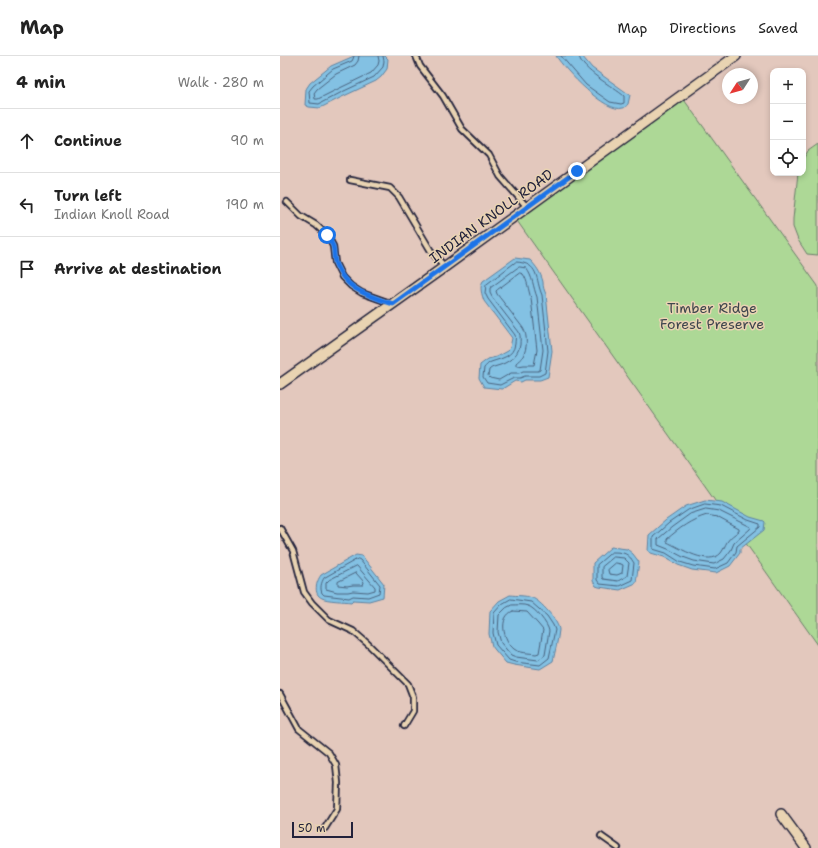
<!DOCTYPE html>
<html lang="en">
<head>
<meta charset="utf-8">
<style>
	body { margin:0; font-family:"Shantell Sans",sans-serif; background:#f6f6f6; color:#222 }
	.controls { position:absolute; right:12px; top:12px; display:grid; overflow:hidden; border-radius:8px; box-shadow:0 2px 6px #0003 }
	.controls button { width:36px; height:36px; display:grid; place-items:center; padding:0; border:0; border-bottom:1px solid #e0e0e0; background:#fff; color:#222; font:20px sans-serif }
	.compass { position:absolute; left:442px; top:12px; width:36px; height:36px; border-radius:50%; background:#fff; box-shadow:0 2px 6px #0003; rotate:234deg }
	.scale { position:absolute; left:12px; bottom:10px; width:61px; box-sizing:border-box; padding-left:4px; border:2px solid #22223b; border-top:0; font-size:11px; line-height:14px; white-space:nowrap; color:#22223b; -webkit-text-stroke:3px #e9d3b2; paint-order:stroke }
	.stop { position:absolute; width:12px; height:12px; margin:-9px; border:3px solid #1a73e8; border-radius:50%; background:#fff }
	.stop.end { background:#1a73e8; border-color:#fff; box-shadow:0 1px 4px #0008 }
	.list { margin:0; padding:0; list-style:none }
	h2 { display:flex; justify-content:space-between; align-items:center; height:52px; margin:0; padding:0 16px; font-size:17px }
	h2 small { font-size:13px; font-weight:400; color:#767676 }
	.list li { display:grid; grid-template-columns:26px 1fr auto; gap:12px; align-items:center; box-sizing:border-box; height:64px; padding:0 16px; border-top:1px solid #e0e0e0 }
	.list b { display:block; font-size:15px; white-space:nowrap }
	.list p { margin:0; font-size:13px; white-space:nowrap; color:#767676 }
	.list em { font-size:13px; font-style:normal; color:#767676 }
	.icon { flex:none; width:22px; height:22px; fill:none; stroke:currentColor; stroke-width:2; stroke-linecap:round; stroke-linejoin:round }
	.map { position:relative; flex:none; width:538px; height:792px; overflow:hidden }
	header { display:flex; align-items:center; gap:24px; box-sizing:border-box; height:56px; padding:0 20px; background:#fff; border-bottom:1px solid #e0e0e0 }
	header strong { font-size:19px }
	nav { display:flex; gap:22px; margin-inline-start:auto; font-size:14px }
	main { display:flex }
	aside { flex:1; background:#fff }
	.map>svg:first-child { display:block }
	.green { fill:#add896; stroke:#687d68 }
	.water { fill:#83c1e3; stroke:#5c81a0 }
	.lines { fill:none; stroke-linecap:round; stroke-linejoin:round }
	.shore { stroke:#49627e; stroke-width:1 }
	.service-casing { stroke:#22223b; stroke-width:8 }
	.minor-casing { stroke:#22223b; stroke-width:12 }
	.service { stroke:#e9d3b2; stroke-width:4.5 }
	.minor { stroke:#e9d3b2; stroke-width:9 }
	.route { stroke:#1a73e8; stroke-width:5 }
	.labels { text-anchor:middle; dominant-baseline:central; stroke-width:3; stroke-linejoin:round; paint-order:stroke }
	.street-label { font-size:14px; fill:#22223b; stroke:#e9d3b2 }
	.park-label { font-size:14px; fill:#3e464d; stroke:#e9d3b2 }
</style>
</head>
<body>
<header>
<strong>Map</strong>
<nav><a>Map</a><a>Directions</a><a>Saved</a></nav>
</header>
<main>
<aside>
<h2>4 min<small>Walk · 280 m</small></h2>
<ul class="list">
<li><svg class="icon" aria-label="ahead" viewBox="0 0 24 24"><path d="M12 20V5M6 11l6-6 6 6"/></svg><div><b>Continue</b></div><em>90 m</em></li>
<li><svg class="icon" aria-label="left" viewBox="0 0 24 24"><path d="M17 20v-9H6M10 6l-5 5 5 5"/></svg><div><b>Turn left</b><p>Indian Knoll Road</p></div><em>190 m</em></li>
<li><svg class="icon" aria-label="arrive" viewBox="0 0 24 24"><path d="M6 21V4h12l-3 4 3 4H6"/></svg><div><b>Arrive at destination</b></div></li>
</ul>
</aside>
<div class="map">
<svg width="538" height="792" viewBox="0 0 538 792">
	<rect width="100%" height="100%" fill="#e3c8bd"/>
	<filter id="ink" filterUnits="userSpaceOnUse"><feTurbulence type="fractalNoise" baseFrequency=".025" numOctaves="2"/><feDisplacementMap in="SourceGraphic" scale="8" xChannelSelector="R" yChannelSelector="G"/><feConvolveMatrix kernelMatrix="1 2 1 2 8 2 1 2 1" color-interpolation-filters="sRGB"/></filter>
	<g filter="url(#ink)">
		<g class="green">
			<path d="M402,41L538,230V589L235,162Z"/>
			<path d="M538,88V199L527,198L518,184L513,171V163L518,117H523V103L528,95Z"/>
		</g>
		<g class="water">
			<path d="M74,0H105L108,3L107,13L101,21L96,25L64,40L40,52L29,51L25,49L26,33L30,27L51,10Z"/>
			<path d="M276,0H302L312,12L350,39L348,48C346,50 345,52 343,52C326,58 285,14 276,0Z"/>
			<path d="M235,202L250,204C256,210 261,217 263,226C263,231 264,234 266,238L272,295L268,321L260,324H245L241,326L235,325L222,333L204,331L199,322L200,309L208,303L216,301L227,295L230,292L232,282L204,245C202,239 199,231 203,225Z"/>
			<path d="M425,444L442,446L470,461L484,465L485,466L484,474L460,493V497L450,510L436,517L412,514L398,509L384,501L371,497L368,495L369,479L386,464L406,450Z"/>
			<path d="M331,491L347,493L353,498L359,506L356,527L340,534L319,531L316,530L313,525V507Z"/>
			<path d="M76,499L82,500L104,528L103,541L89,545L73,544L71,546C65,545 47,545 42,542C33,538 36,526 41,519Z"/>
			<path d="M230,539C237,540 245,539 252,542C260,544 279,566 279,574C278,584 275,596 273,605L260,613L234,609L226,607L215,594L212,590L209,578L210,555L219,545Z"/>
		</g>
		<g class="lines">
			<g class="shore">
				<path d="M74,0L73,3L72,5L53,13L33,30L29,35L30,47L39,48L62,36L94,21L103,11L104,5L103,0"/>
				<path d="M79,0L78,5L75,9L56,18L37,33L34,37L35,43H38L60,32L91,17L98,9L99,5L98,0"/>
				<path d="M281,0L306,29L330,46L341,48L344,47V40C334,31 301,14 299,0"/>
				<path d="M236,206C260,207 255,223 262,239L268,295L265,317L259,320H245L240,322H234L220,329L207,327L203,321L204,312C206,310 208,307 211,306C222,302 233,301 235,288C235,284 236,282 235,279L208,243L205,237L206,229Z"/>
				<path d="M240,211L246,212C253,221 253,231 257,241L263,294L260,314L258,315H243L239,317H231L219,324L210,322L208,320L209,314C212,311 214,311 217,310C228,307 238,300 240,289C240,284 241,281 239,276L212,241L210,237V232L237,212Z"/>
				<path d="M240,217L243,218C248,225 248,234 251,242L257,294L254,309H244L238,310L236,309V307C238,305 241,303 243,300C247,293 248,280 243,272L217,238L216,235L217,234Z"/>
				<path d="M425,448L441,450L468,464L480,468V471L457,490L456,496L448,507L435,513L413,510L400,506L386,497L373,493V481L389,467L408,454Z"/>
				<path d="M426,453L439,455L471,471L470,473L454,487L451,494L444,503L434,508L414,505L403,501L388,493L378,489V483L392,471L410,458Z"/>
				<path d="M427,459L437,461L459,473V475C455,478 450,481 447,486C445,489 444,493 441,497C429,511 400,492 387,486V483C400,472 410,464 427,459Z"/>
				<path d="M332,496C344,496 348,497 354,507L352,524L339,530L320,528L317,524V509Z"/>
				<path d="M334,501L344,502L349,507L347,520L338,525L323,523L322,521V511Z"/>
				<path d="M78,503L80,504L100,529L99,537L88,541L73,540L69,542L44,539L42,537C40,532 41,527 44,522Z"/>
				<path d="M336,507L341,508L343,509L342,517L337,519L329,518L328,514Z"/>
				<path d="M77,510L95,531V534L88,536L73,535L68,536H57L46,533V527L49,524Z"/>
				<path d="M76,517L84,526L83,529H73L67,530L58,529V526Z"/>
				<path d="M231,543L251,546L267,560L273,569L275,574L269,602L260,609L235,606L229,604L216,589L213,577L214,557L222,548Z"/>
				<path d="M232,549C237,549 243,548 248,550C255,552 268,568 269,575L265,599L258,604L236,601L231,599L221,587L218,576L219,559L226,552Z"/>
				<path d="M233,555L247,556L258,568L263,574L259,597L256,598C250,597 239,597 234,593C223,584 218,561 233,555Z"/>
			</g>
			<g class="service-casing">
				<g id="service">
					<path d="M136,0L140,10L163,40L182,73L209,99L220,120L247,151"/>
					<path d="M70,124L110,132L119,141L151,195L165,211"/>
					<path d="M7,146L21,160L36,169L47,179L53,190L55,207L62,221L71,230L82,237L113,248"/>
					<path d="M0,472L13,495L24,536L32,547L49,564L73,575L88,588L128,628L133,641V655L124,670"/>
					<path d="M0,638L19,673L49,697L56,709L58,727L57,753L45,772"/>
					<path d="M321,780L338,792"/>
				</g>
			</g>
			<g class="minor-casing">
				<g id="minor">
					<path d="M0,328L163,212L456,0"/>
					<path d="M501,758L526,792"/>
				</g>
			</g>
			<use href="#service" class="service"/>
			<use href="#minor" class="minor"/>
		</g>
	</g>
	<g class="lines" filter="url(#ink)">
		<path class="route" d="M47,179C49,183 51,186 53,190C55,196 53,203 56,209C67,235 88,239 113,248L297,115"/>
	</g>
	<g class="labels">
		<g class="street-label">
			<text transform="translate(211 160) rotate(-36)">INDIAN KNOLL ROAD</text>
		</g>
		<g class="park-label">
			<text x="432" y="252">Timber Ridge<tspan x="432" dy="16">Forest Preserve</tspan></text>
		</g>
	</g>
</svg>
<div class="controls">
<button>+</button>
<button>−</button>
<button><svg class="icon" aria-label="locate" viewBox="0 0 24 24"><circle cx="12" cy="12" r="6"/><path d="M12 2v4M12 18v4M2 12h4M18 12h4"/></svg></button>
</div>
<svg class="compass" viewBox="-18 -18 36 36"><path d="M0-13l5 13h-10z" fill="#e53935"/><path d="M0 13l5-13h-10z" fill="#767676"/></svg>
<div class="scale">50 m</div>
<div class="stop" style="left:47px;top:179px"></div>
<div class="stop end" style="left:297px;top:115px"></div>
</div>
</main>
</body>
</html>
